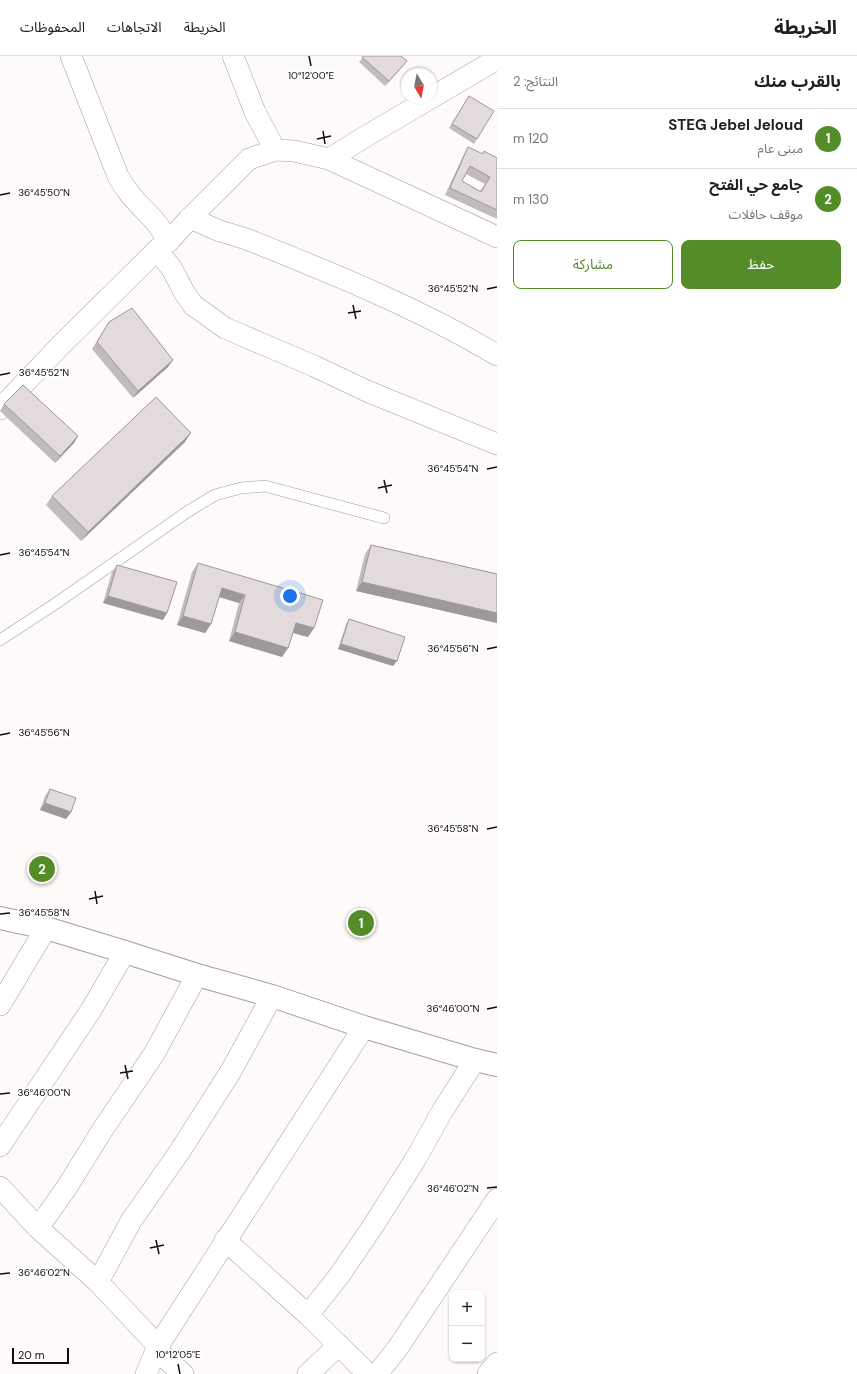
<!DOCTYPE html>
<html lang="ar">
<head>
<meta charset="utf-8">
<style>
	body { margin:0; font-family:"DM Sans","Noto Sans Arabic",sans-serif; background:#f2f2f2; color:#202124; direction:rtl }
	.controls { position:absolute; right:12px; bottom:12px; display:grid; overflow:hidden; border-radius:8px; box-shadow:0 1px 3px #0004 }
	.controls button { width:36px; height:36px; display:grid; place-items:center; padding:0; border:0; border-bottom:1px solid #e0e0e0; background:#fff; color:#202124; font:20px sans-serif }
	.compass { position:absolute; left:401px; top:12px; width:36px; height:36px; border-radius:50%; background:#fff; box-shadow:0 1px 3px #0004; rotate:170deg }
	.scale { position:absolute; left:12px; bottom:10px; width:57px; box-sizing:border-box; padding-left:4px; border:2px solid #100d0e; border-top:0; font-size:11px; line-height:14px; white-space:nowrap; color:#100d0e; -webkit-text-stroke:3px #fff; paint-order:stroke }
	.you { position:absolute; left:290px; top:540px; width:14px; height:14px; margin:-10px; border:3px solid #fff; border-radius:50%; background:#1a73e8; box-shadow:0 0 0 6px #1a73e833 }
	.badge { display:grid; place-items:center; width:26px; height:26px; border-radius:50%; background:#548c28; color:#fff; font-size:13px; font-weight:700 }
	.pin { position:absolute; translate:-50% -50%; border:2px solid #fff; box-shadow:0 1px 4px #0006 }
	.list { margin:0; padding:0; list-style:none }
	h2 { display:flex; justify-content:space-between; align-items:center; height:52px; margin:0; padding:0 16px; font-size:17px }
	h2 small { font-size:13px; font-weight:400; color:#757577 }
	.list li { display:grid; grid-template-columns:26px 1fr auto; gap:12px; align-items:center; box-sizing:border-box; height:60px; padding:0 16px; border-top:1px solid #e0e0e0 }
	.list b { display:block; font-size:15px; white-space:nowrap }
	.list p { margin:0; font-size:13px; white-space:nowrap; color:#757577 }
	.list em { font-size:13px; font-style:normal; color:#757577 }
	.actions { display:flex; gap:8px; padding:12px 16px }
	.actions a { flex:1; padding:9px 0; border:1px solid #548c28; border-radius:8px; text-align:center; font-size:14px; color:#548c28 }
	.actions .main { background:#548c28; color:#fff }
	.map { position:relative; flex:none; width:497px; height:1318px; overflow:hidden; direction:ltr }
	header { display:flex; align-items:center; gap:24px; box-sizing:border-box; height:56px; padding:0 20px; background:#fff; border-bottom:1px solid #e0e0e0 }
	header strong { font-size:19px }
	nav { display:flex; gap:22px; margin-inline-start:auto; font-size:14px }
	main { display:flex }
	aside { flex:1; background:#fff }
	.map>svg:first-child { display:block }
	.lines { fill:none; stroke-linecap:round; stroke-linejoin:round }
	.lane-casing { stroke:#a49d9e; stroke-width:12 }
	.street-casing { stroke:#a49d9e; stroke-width:22 }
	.secondary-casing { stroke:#a49d9e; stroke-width:24 }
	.lane { stroke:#fff; stroke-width:11 }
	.street { stroke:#fff; stroke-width:21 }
	.secondary { stroke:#fff; stroke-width:22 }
	.wall { fill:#c2bbbc; fill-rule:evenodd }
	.shaded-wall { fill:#9e9999 }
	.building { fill:#e2dadb; stroke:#9e9999; fill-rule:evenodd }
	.ticks { fill:none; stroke:#100d0e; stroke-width:1.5 }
	.ticks-label { font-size:10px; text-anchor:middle; fill:#100d0e; stroke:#fff; stroke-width:3.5; stroke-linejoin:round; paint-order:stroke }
</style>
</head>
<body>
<header>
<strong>الخريطة</strong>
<nav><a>الخريطة</a><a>الاتجاهات</a><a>المحفوظات</a></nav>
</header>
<main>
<aside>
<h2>بالقرب منك<small>النتائج: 2</small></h2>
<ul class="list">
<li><span class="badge">1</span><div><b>STEG Jebel Jeloud</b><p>مبنى عام</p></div><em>120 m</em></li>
<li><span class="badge">2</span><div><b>جامع حي الفتح</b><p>موقف حافلات</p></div><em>130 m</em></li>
</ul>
<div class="actions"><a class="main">حفظ</a><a>مشاركة</a></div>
</aside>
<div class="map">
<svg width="497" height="1318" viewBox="0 0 497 1318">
	<rect width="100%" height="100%" fill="#fefafa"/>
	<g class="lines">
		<g class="lane-casing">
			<path id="lane" d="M0,584L55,548L187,456L215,439L241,432L265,430L384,462"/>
		</g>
		<g class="street-casing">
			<g id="street">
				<path d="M71,0L118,120C128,139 140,149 154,164C159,170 164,178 169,185"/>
				<path d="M233,0L255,56L275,94"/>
				<path d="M329,103L363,82L497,3"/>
				<path d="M190,162C200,166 210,171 220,175C230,178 240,181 249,184C334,218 418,252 497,299"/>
				<path d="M157,194L172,213L184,236L193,249L225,272L314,310L369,336L497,388"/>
				<path d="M0,353L60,290L157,194L169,185L190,162L249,103L275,94L294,95L329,103L497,181"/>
				<path d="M0,949L46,872"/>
				<path d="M0,1090L91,954L125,896"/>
				<path d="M0,1131L38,1172L98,1226L158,1290"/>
				<path d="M38,1172L67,1131L103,1073L154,998L197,919"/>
				<path d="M225,1184L308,1259L368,1318"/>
				<path d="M98,1226L131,1165L180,1095L231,1015L272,940"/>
				<path d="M308,1259L339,1220L373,1170L415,1104L443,1054L475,1004"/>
				<path d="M156,1294L183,1318"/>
				<path d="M146,1318L158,1290L364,971"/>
				<path d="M308,1318L339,1289"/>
				<path d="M377,1318L397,1293L497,1143"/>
				<path d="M488,1318L497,1307"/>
			</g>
		</g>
		<g class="secondary-casing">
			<path id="secondary" d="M0,862L46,872L125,896L197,919L272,940L364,971L475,1004L497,1009"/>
		</g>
		<use href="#lane" class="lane"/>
		<use href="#street" class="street"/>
		<use href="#secondary" class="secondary"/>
	</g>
	<g class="wall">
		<path d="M364,0L403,10L385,30L359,6Z"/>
		<path d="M469,40L477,83L474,88L449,72Z"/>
		<path d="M468,91L482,98L484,95L497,102V163L445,139L464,98ZM466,118L485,128L480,135L462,125Z"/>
		<path d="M109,266L173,304L168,311L133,342L92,293Z"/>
		<path d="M4,348L78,380L74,387L55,407L0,355Z"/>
		<path d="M185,386L81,485L46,449L52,440Z"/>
		<path d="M371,489L497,518V567L356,535L365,498Z"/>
		<path d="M198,507L295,540L297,536L314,572L308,581L293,577L288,592L282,601L229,585L239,547L219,541L211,568L205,577L177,569L192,516Z"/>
		<path d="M117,509L163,564L103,547L112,516Z"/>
		<path d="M349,563L393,610L338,593L346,568Z"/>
		<path d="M50,733L71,756L66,763L40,754L45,740Z"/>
	</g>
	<g class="shaded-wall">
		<path d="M407,5L403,10L385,30L389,25Z"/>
		<path d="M173,304L168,311L133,342L138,335Z"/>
		<path d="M191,377L185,386L81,485L88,476Z"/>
		<path d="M78,380L74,387L55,407L60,400Z"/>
		<path d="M362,526L497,557V567L356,535Z"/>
		<path d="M222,532L245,539L239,547L216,540Z"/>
		<path d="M108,540L167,557L163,564L103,547Z"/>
		<path d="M183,560L211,568L205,577L177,569Z"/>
		<path d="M296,567L314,572L308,581L290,576Z"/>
		<path d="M235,576L288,592L282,601L229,585Z"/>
		<path d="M341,588L397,605L393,610L338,593Z"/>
		<path d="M45,747L71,756L66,763L40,754Z"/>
	</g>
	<g class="building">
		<path d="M364,0H401L407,5L389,25L362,1Z"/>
		<path d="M469,40L494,55L477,83L452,68Z"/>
		<path d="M468,91L483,98L484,95L497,102V154L450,132ZM470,110L490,121L481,136L462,125Z"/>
		<path d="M132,252L173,304L138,335L97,286L109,266Z"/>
		<path d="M23,329L78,380L60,400L4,348Z"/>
		<path d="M156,341L191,377L88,476L52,440Z"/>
		<path d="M371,489L497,518V557L362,526Z"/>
		<path d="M198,507L286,533L284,537L296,540L297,536L323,544L314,572L296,567L288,592L235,576L245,539L222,532L211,568L183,560Z"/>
		<path d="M117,509L177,526L167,557L108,540Z"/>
		<path d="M349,563L405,581L397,605L341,588Z"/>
		<path d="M50,733L76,742L71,756L45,747Z"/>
	</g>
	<path class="ticks" d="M309,0L311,10M323,75L325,88M317,83L331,80M0,139L10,137M487,233L497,231M353,249L356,263M348,257L361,255M0,319L10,317M487,413L497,411M384,424L387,437M378,432L392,429M0,499L10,497M487,593L497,591M0,679L10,677M487,773L497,771M95,835L97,848M89,843L103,840M0,858L10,857M487,953L497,951M125,1009L128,1023M120,1017L133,1015M0,1038L10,1037M487,1132L497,1131M156,1184L159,1198M150,1192L164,1189M0,1218L10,1217M178,1308L180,1318"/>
	<g class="ticks-label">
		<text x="311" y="23">10°12'00"E</text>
		<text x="44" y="140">36°45'50"N</text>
		<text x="453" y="236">36°45'52"N</text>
		<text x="44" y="320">36°45'52"N</text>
		<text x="453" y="416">36°45'54"N</text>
		<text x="44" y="500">36°45'54"N</text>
		<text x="453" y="596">36°45'56"N</text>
		<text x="44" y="680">36°45'56"N</text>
		<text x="453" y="776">36°45'58"N</text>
		<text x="44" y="860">36°45'58"N</text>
		<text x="453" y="956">36°46'00"N</text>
		<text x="44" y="1040">36°46'00"N</text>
		<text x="453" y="1136">36°46'02"N</text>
		<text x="44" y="1220">36°46'02"N</text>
		<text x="178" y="1302">10°12'05"E</text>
	</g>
</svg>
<div class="controls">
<button>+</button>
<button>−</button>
</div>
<svg class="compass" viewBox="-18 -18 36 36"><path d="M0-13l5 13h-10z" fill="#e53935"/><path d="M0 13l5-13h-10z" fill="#757577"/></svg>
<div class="scale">20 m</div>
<div class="you"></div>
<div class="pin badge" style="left:361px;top:867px">1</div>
<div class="pin badge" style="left:42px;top:813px">2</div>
</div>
</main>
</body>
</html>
